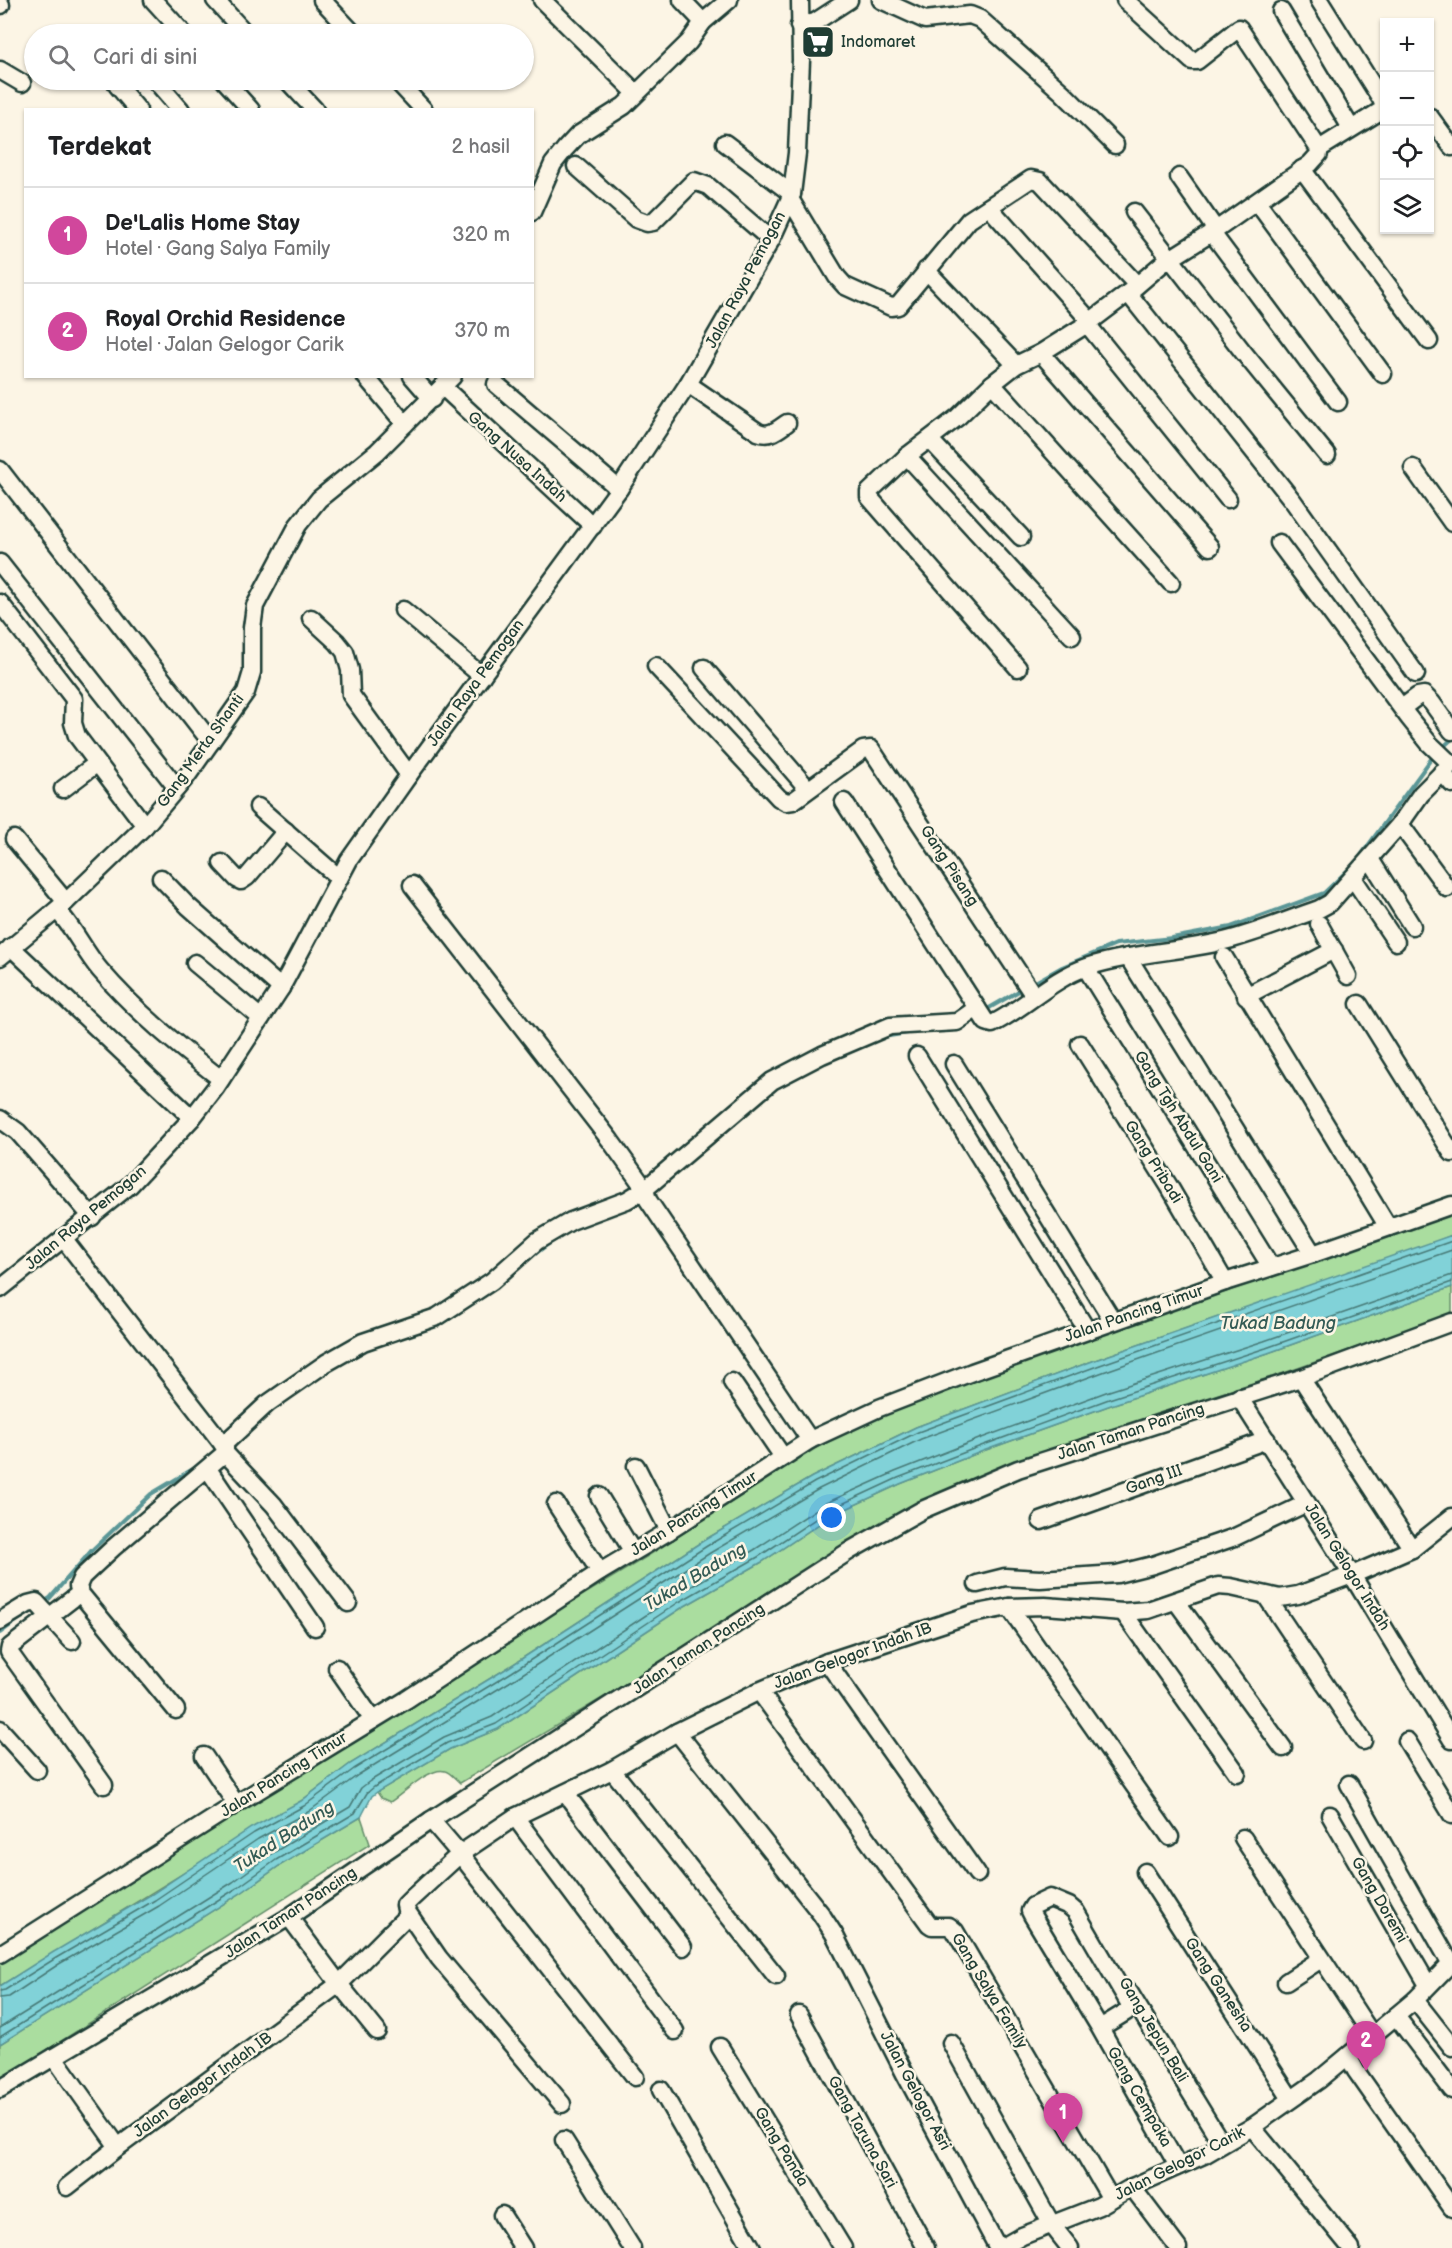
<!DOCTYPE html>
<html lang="id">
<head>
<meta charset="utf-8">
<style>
	body { margin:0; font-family:"Balsamiq Sans",sans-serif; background:#f2f2f2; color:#202124 }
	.controls { position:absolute; right:18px; top:18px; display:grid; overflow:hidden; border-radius:0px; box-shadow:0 2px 4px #0004 }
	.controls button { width:54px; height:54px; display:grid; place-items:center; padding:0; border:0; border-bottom:2px solid #e0e0e0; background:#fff; color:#202124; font:30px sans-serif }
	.you { position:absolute; left:832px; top:1518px; width:21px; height:21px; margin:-15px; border:4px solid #fff; border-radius:50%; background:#1a73e8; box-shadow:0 0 0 9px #1a73e833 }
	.badge { display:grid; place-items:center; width:39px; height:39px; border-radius:50%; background:#7c3aed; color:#fff; font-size:20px; font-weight:700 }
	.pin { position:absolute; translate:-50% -50px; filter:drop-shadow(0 2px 3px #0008) }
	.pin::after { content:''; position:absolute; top:32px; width:21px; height:18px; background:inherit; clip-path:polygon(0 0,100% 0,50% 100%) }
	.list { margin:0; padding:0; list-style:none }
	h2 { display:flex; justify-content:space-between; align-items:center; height:78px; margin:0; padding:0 24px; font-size:26px }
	h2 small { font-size:20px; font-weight:400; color:#757577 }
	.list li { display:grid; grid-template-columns:39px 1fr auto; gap:18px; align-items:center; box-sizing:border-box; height:96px; padding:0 24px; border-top:2px solid #e0e0e0 }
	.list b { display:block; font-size:22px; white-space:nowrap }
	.list p { margin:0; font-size:20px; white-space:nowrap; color:#757577 }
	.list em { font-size:20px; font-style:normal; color:#757577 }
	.icon { flex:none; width:33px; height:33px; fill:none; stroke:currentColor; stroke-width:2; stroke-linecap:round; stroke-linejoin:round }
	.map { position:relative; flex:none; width:1452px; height:2248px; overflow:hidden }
	.search { position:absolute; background:#fff; box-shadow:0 2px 4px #0004; left:24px; top:24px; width:510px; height:66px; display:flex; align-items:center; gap:15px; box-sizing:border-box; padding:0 21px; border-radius:33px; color:#757577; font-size:22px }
	.panel { position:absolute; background:#fff; box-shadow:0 2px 4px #0004; left:24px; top:108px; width:510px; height:270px; border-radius:0px }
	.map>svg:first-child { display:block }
	.green { fill:#aadd9f; stroke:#648d6a; stroke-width:1.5 }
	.water { fill:#81d2d8; stroke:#5a9696; stroke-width:1.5 }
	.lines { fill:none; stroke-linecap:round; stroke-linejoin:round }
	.shore { stroke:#467976; stroke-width:1.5 }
	.stream { stroke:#5a9696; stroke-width:4 }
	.minor-casing { stroke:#1f3d34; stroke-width:21 }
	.minor { stroke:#fcf5e5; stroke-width:16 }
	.labels { text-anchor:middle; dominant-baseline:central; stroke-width:5; stroke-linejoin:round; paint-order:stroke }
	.poi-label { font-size:16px; fill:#1f3d34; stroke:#fcf5e5; text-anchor:start }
	.street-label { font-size:16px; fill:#1f3d34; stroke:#fcf5e5 }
	.water-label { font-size:18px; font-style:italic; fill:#335b55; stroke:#fcf5e5 }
</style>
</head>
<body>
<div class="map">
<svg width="1452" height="2248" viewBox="0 0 1452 2248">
	<rect width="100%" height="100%" fill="#fcf5e5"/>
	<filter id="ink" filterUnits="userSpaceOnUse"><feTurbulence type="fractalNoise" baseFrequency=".0167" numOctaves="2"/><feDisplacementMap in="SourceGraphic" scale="12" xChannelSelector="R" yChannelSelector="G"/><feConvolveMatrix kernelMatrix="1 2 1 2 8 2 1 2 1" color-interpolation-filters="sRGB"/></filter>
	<g filter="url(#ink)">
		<g class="green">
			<path d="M1452,1212V1235L1430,1244L1098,1359L916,1427L812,1477L703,1541L509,1667L350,1764L301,1801L0,1986V1959L525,1630L646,1557L838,1434L1015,1363L1217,1295Z"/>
			<path d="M1452,1287V1314L1284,1373L1156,1414L1047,1454L858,1537L765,1594L666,1660L460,1783C455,1779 450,1772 445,1771C430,1766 402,1795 390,1802L381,1798L377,1792L450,1749L498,1729L683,1607L762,1562L831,1516L900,1484L983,1451L1111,1405L1268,1353Z"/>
			<path d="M361,1817L370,1844L0,2080V2044L241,1893L279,1866Z"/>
		</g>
		<path class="water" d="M1452,1235V1287L1268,1353L1111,1405L983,1451L900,1484L831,1516L762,1562L683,1607L498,1729L450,1749L377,1792L372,1796L361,1817L279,1866L241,1893L0,2044V1986L52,1953L152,1894L251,1828L301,1801L350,1764L509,1667L703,1541L812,1477L916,1427L1098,1359Z"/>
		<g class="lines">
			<g class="shore">
				<path d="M0,1991L5,1990L56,1958L155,1900L254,1833L304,1806L354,1769L512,1672L707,1546L815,1482L918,1432L1100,1365L1452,1241"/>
				<path d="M0,1998L9,1997L59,1964L159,1906L258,1839L308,1812L358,1775L516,1678L710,1553L819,1489L921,1439L1103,1372L1452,1250"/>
				<path d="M0,2028L233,1882L271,1854L350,1807L361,1788L370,1781L444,1737L492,1717L675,1596L754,1550L826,1503L895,1472L979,1439L1106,1392L1264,1341L1452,1275"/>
				<path d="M0,2037L237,1888L276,1860L355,1813L367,1793L374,1787L447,1743L496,1724L679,1602L758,1557L829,1510L898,1478L981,1446L1109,1399L1266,1348L1452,1282"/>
			</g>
			<g class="stream">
				<path d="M1442,748L1452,739"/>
				<path d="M1359,858L1434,755"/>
				<path d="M1030,985L1062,967L1116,944L1172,938L1231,927L1324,893L1348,870"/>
				<path d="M984,1011L1024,988"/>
				<path d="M883,1037L908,1033"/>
				<path d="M531,1257L551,1242"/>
				<path d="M42,1603L50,1598L91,1551L151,1494L198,1466"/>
				<path d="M0,1633L26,1614"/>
			</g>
			<g class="minor-casing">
				<g id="minor">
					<path d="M153,0L184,34"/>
					<path d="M215,0L246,34"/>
					<path d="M322,0L354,34"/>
					<path d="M542,0L636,93"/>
					<path d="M682,0L703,22"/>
					<path d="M881,0L925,20L970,15L980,19L1063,93L1115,145"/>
					<path d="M1125,0L1192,61H1197L1239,28L1319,149"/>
					<path d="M0,5H1"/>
					<path d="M1281,11L1351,128"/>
					<path d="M799,26L815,22L849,0"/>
					<path d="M0,70L22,83"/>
					<path d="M155,80L181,110"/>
					<path d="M224,80L251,110"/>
					<path d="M287,80L315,110"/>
					<path d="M396,80L424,110"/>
					<path d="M117,85L138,110"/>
					<path d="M1430,117L1452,147"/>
					<path d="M725,143L792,194"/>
					<path d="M576,166L636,219L647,223L653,222L694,181L708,186L771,240"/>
					<path d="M1302,169L1429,341"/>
					<path d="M1179,177L1216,230"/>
					<path d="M790,199L837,277L845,286L891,307L898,306L969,220L1031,179L1040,181L1137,285"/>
					<path d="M1257,202L1383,374"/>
					<path d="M989,207L1090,321"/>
					<path d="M532,212L553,164L565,149L578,135L624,106L689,42L703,22L729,0"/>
					<path d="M1134,212L1244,353L1327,455"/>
					<path d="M1212,233L1338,402"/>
					<path d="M926,270L1016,365"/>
					<path d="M1128,293L1293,501L1416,674"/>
					<path d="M1087,324L1228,499"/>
					<path d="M1041,353L1210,547"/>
					<path d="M365,376L405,424"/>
					<path d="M412,376L432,399"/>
					<path d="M496,384L619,489"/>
					<path d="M688,384L758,432C770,437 777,430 787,423"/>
					<path d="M992,384L1171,583"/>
					<path d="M443,387L593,526"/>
					<path d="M930,440L1021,537"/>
					<path d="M907,456L1072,636"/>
					<path d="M1413,468L1452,523"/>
					<path d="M0,470L211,742"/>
					<path d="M1279,543L1409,718L1429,743L1451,764"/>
					<path d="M0,563L177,788"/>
					<path d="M0,603L74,699L73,723L77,736L145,826"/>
					<path d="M403,610L482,676"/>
					<path d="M311,618L337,642L345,652L350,670L351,695L409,775"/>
					<path d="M656,666L779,798L786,802L793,801L863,750L871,749L1034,996"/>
					<path d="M704,668L808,789"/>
					<path d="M1018,668L869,497V492L907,456L958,417L992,384L1016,365L1041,353L1087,324L1128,293L1162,264L1216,230L1310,164L1319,154V149L1382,110L1384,107L1381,99L1319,0"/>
					<path d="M1402,708L1418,696L1424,695L1432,703L1452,731"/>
					<path d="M1442,772L1452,784"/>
					<path d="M63,789L96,764"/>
					<path d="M844,802L986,1022L992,1024C1025,1008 1051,979 1087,967C1134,952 1184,952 1232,939C1261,931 1290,919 1319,909L1330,903L1400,824L1421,794L1452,763"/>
					<path d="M258,807L339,878"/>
					<path d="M1400,824L1447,888"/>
					<path d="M14,839L66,902"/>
					<path d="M1370,859L1412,926"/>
					<path d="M222,863L237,879L241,881L247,877L286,831"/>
					<path d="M161,878L188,906L281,988"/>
					<path d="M1353,878L1396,942"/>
					<path d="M412,885L610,1140L645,1189L648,1200L810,1440"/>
					<path d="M57,910C74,928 84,951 100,970C136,1012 178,1046 221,1079"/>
					<path d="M1319,924L1348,976"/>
					<path d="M11,947L192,1118"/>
					<path d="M0,957L66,902L145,826L187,776L246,692L252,672V628L255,606L298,525L319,499L377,452L453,376"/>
					<path d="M1128,957L1313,1254"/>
					<path d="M1224,957L1388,1227"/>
					<path d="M195,963L261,1018"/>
					<path d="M1086,968L1271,1267"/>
					<path d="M1246,996L1334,950"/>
					<path d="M1359,1004L1452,1153"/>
					<path d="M1080,1044L1169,1186L1225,1282"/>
					<path d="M917,1056L1087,1330"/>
					<path d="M954,1064L1113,1321"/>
					<path d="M0,1119L18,1132L92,1217"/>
					<path d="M63,1238L225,1447V1453L274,1505L348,1603"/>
					<path d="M0,1289L130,1185L192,1118L216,1087L281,988L349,860L409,775L619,489L688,384L771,240L792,194L797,153L801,60L800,0"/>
					<path d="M1301,1378L1412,1549"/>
					<path d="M732,1382L783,1457"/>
					<path d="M1239,1397L1352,1575L1452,1740"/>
					<path d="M223,1445L267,1404L326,1363L363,1342L437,1317L492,1281L537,1241L571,1221L627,1200L645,1189L772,1081L822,1055L890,1026L957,1022L977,1008"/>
					<path d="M636,1466L669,1531"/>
					<path d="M208,1469L315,1627"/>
					<path d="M599,1496L633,1552"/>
					<path d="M556,1504L600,1572"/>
					<path d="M1041,1521L1267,1440"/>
					<path d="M977,1584L1005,1577L1040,1579L1117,1574L1153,1565L1235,1537L1307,1503"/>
					<path d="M80,1593L10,1647L9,1652L104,1785"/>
					<path d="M1266,1596L1363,1741"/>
					<path d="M1176,1601L1283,1748"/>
					<path d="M1009,1607L1170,1837"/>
					<path d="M1123,1612L1237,1773"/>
					<path d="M0,1621L28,1604L36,1602L72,1641"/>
					<path d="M827,1662L977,1874"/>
					<path d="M337,1668L373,1720"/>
					<path d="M759,1691L929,1924L932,1926H949L955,1931L1111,2199"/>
					<path d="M176,1710L80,1593L78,1586L82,1577L113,1548L225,1453"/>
					<path d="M0,1729L37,1770"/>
					<path d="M677,1732L821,1914L834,1934L905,2074L998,2248"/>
					<path d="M1407,1741L1452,1815"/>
					<path d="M204,1756L236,1804"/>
					<path d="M612,1770L776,1976"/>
					<path d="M1349,1784L1451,1964"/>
					<path d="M565,1793L683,1947"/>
					<path d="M1330,1815L1428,1985"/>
					<path d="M515,1817L675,2031"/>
					<path d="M431,1820L460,1854L635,2077"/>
					<path d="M1243,1838L1372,2035"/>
					<path d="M1145,1872L1291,2099"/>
					<path d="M289,1917L339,1984L377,2031"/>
					<path d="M0,1954L236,1804L406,1700L600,1572L669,1531L810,1440L879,1408L972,1372L1225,1282L1313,1254L1452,1205"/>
					<path d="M1286,1982L1321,1959"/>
					<path d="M1129,1992L1222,2144"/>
					<path d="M1415,2000L1452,2047"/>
					<path d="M799,2015L926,2248"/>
					<path d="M1396,2016L1452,2090"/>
					<path d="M1100,2028L1126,2012L1129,2009V2003L1076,1912L1069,1906L1050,1898L1033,1906L1030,1911L1032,1915L1100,2028L1178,2166"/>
					<path d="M951,2043L1052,2225L1070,2248"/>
					<path d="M720,2047L843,2248"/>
					<path d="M1348,2056L1356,2071L1452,2208"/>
					<path d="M54,2057L118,2147"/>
					<path d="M0,2089L289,1917L431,1820L851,1550L922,1510L1018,1469L1301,1378L1452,1322"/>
					<path d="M661,2090L752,2248"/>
					<path d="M562,2104L439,1958L406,1910L405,1905L412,1898L460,1854L515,1817L612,1770L677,1732L759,1691L827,1662L972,1614L1009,1607L1045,1606L1123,1612L1148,1610L1218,1586L1231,1587L1280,1598L1298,1595L1352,1575L1412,1549L1452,1517"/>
					<path d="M1252,2127L1351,2248"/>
					<path d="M564,2140L632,2248"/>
					<path d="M67,2187L118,2147L339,1984L408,1915"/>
					<path d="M1132,2187L1178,2248"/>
					<path d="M502,2215L523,2248"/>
					<path d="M1001,2248L1022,2236L1099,2206L1132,2187L1204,2155L1252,2127L1319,2080L1415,2000L1452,1962"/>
				</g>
			</g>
			<use href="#minor" class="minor"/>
		</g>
	</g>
	<defs>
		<g id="supermarket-square" transform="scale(1.725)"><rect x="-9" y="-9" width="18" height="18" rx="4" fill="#1f3d34" stroke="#fcf5e5"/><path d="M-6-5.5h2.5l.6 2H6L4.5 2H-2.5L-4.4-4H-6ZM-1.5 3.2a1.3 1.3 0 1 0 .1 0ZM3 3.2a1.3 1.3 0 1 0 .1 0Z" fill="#fff"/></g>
	</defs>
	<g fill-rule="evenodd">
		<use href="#supermarket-square" x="818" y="42"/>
	</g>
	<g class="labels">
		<g class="poi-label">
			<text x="841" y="42">Indomaret</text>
		</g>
		<g class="street-label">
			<text transform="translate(746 280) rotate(-62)">Jalan Raya Pemogan</text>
			<text transform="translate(517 457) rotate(42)">Gang Nusa Indah</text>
			<text transform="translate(476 683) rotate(-54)">Jalan Raya Pemogan</text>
			<text transform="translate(201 751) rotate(-54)">Gang Merta Shanti</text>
			<text transform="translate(949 866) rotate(57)">Gang Pisang</text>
			<text transform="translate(1178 1117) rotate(58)">Gang Tgh Abdul Gani</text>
			<text transform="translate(1153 1162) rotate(58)">Gang Pribadi</text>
			<text transform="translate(86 1218) rotate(-40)">Jalan Raya Pemogan</text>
			<text transform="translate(1134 1314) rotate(-19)">Jalan Pancing Timur</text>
			<text transform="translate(1131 1432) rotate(-18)">Jalan Taman Pancing</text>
			<text transform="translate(1154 1480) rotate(-20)">Gang III</text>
			<text transform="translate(694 1514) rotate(-32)">Jalan Pancing Timur</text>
			<text transform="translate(1347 1567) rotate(58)">Jalan Gelogor Indah</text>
			<text transform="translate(699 1649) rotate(-33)">Jalan Taman Pancing</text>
			<text transform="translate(853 1656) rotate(-20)">Jalan Gelogor Indah IB</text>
			<text transform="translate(284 1775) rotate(-32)">Jalan Pancing Timur</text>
			<text transform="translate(1379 1900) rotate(60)">Gang Doremi</text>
			<text transform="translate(291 1913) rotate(-33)">Jalan Taman Pancing</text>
			<text transform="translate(1218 1985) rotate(57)">Gang Ganesha</text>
			<text transform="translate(989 1991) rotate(59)">Gang Salya Family</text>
			<text transform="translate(1153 2030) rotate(59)">Gang Jepun Bali</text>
			<text transform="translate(203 2085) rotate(-36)">Jalan Gelogor Indah IB</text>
			<text transform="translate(915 2091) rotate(62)">Jalan Gelogor Asri</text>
			<text transform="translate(1139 2097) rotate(60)">Gang Cempaka</text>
			<text transform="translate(862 2132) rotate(61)">Gang Taruna Sari</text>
			<text transform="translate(781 2147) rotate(59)">Gang Panda</text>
			<text transform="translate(1180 2164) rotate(-27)">Jalan Gelogor Carik</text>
		</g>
		<g class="water-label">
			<text x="1278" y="1323">Tukad Badung</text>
			<text transform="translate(695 1577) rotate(-31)">Tukad Badung</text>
			<text transform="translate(284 1837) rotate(-33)">Tukad Badung</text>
		</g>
	</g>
</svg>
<div class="controls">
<button>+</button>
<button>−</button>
<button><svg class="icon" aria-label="locate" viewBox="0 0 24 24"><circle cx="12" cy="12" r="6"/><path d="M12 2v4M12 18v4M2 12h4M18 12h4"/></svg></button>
<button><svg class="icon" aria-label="layers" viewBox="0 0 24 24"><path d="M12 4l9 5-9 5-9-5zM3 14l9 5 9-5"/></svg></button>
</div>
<div class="you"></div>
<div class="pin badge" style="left:1063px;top:2143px;background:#d1479c">1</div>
<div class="pin badge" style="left:1366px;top:2071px;background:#d1479c">2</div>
<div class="search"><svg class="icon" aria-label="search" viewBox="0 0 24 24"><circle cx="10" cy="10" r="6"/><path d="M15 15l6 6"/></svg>Cari di sini</div>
<section class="panel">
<h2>Terdekat<small>2 hasil</small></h2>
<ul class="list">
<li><span class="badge" style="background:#d1479c">1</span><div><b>De'Lalis Home Stay</b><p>Hotel · Gang Salya Family</p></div><em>320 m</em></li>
<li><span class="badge" style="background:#d1479c">2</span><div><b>Royal Orchid Residence</b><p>Hotel · Jalan Gelogor Carik</p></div><em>370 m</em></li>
</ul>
</section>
</div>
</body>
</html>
